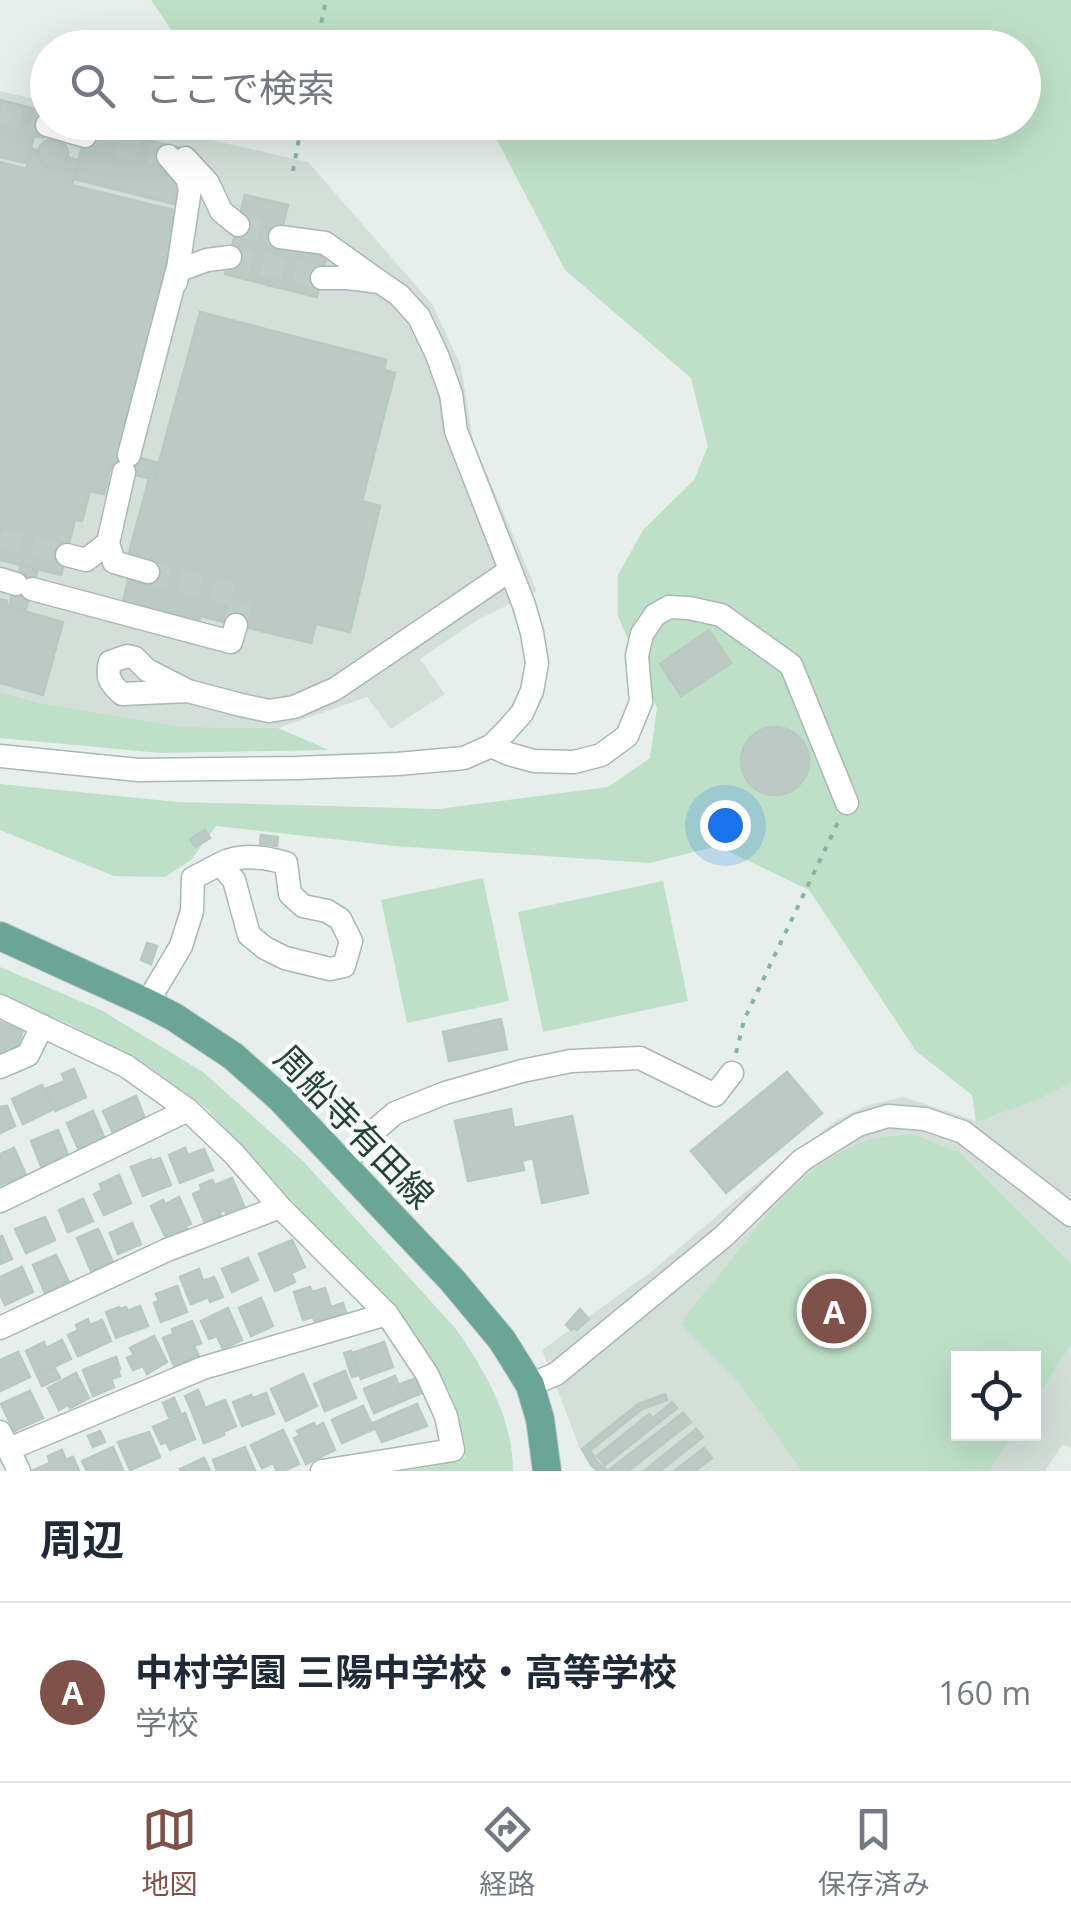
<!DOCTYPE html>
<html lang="ja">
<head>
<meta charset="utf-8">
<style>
	body { margin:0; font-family:"Open Sans","Noto Sans JP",sans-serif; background:#f2f2f3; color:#1f2937 }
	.controls { position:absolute; right:30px; bottom:30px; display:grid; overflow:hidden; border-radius:0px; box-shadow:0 10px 40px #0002 }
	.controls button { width:90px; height:90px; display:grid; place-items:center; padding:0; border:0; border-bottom:2px solid #e0e1e3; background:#fff; color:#1f2937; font:50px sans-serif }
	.you { position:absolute; left:725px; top:825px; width:35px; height:35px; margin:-25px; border:8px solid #fff; border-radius:50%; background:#1a73e8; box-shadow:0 0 0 15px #1a73e833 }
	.badge { display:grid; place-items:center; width:65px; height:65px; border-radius:50%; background:#7f5249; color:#fff; font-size:32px; font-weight:700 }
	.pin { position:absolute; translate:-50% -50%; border:5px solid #fff; box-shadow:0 2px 10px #0006 }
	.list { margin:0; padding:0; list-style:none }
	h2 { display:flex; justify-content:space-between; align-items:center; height:130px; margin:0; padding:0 40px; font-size:42px }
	h2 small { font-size:32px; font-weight:400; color:#747a83 }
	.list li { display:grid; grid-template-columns:65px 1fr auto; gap:30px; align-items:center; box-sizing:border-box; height:180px; padding:0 40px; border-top:2px solid #e0e1e3 }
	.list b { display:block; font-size:38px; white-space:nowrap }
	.list p { margin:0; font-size:32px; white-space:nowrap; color:#747a83 }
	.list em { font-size:32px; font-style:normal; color:#747a83 }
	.icon { flex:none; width:55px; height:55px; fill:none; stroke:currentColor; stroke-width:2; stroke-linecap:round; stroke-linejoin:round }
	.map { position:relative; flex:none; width:1071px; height:1471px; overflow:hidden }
	.search { position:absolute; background:#fff; box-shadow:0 10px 40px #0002; left:30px; right:30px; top:30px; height:110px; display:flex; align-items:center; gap:25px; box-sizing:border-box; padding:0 35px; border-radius:55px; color:#747a83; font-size:38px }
	.sheet { height:310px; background:#fff }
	nav { display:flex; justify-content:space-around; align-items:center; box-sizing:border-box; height:140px; border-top:2px solid #e0e1e3; background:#fff; font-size:28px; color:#747a83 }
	nav a { display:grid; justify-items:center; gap:5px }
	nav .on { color:#7f5249 }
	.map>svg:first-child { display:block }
	.built { fill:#d4dfda; fill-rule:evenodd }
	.green { fill:#bfe0c8 }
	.building { fill:#bbcac4; stroke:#b8c9c2; stroke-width:2.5 }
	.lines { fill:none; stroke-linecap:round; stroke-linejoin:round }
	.minor-tunnel { stroke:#bfccc8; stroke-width:22; stroke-dasharray:22 11; stroke-linecap:butt }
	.minor-casing { stroke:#a8b8b2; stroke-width:25 }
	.major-casing { stroke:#c2cac8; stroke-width:30 }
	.path { stroke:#86b3a5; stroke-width:4; stroke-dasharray:5 8; stroke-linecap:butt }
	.minor { stroke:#fff; stroke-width:22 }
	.major { stroke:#6aa596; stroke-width:28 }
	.labels { text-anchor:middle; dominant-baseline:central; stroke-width:9; stroke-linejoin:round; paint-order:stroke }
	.street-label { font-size:35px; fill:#24423a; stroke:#f7fbf9 }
</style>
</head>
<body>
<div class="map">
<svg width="1071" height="1471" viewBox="0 0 1071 1471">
	<rect width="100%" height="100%" fill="#e6efeb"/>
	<g class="built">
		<path d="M0,91L47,102L48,122L137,123L308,162L432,304L461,366L473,442L537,591L477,620L420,659L445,694L391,729L367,697L278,728L183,727L40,703L0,692Z"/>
		<path d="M1071,1083V1448L1062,1445L1045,1471H601L581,1451L542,1350L651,1272L738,1198L837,1120L868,1105L903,1097L976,1121L1039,1099ZM958,1358H1034V1434H958Z"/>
	</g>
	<g class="green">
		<path d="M151,0H1071V1083L1039,1099L976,1122L972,1095L916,1051L809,890L717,846L650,863L395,846L216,826L191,860L165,877L114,876L0,830V784L177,802L438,809L608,787L650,758L657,708L618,616V575L643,530L694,480L708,446L691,378L565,270L488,123L1024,122V48L183,47Z"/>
		<path d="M0,692L40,703L183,727L278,728L329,750L160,753L0,738Z"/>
		<path d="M483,878L509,1001L407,1023L381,900Z"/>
		<path d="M663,881L688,1001L543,1032L518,912Z"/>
		<path d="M0,967L101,1010L203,1072L304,1162L456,1329C485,1371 513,1418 513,1471H401L434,1466L465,1457V1446L450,1393L412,1330L205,1107L147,1065L69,1024L0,995Z"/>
		<path d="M912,1134L960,1153L1071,1264V1344L1034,1402V1358H958V1434H1013L989,1471H802L739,1383L681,1324C695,1302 713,1284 729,1263C767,1213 806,1163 866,1141C880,1136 898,1136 912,1134Z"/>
	</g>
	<g class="building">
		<path d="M0,100L43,111L40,121L47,123L43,138L34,136L27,163L0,157Z"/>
		<path d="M87,125L187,150L174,204L74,179Z"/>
		<circle cx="53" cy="154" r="15"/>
		<path d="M31,148L38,151L40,162L51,169L62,165L67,157L78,160L72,185L181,212L120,458L113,457L104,494L90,491L82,521L75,520L61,575L0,560V162L26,169Z"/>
		<path d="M245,195L288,205L268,285L225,274Z"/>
		<path d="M279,242L327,254L317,297L268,285Z"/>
		<path d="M200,312L386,360L384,370L395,373L362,501L380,506L350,632L316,624L311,643L200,616L199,621L123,603L128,580L145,584L151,558L129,553L149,479L154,480Z"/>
		<path d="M121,453L159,463L154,480L110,468L113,457L120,458Z"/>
		<path d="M21,565L38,569L25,612L9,607Z"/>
		<path d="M0,599L7,601L6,606L63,622L43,695L0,683Z"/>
		<path d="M709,630L731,663L681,696L660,664Z"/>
		<circle cx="775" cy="761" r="34"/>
		<path d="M205,830L210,838L195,847L190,839Z"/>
		<path d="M261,835L278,837L277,846L260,844Z"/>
		<path d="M147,943L157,946L151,964L141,960Z"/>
		<path d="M501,1019L507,1049L449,1061L443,1032Z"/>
		<path d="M0,1022L23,1031L14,1056L0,1058Z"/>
		<path d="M74,1069L86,1097L55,1111L45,1089L65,1081L62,1074Z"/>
		<path d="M787,1072L822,1113L726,1193L691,1151Z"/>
		<path d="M42,1085L54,1109L23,1124L12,1099Z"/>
		<path d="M136,1096L146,1121L114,1135L103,1111Z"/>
		<path d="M7,1106L15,1126L0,1133V1107Z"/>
		<path d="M511,1109L514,1128L572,1116L588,1193L542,1203L533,1158L522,1161L524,1170L468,1181L455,1121Z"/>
		<path d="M93,1111L104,1137L78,1148L67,1123Z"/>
		<path d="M58,1130L68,1155L41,1166L31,1141Z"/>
		<path d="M14,1148L26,1175L0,1185V1154Z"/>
		<path d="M185,1148L188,1155L204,1149L213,1170L180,1183L169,1155Z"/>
		<path d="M160,1158L171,1185L143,1196L131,1167L151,1159L152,1161Z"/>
		<path d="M119,1175L131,1203L104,1215L94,1194L102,1190L100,1184Z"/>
		<path d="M232,1178L244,1206L226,1213L225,1210L219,1212L221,1216L205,1223L193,1194L202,1190L200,1185L212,1180L215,1185Z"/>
		<path d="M179,1197L191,1224L186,1226L188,1231L178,1236L176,1231L165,1236L151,1206L163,1200L165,1204Z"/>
		<path d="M83,1199L93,1221L68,1232L59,1210Z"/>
		<path d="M45,1217L55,1240L26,1253L15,1229Z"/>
		<path d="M132,1223L141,1244L118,1254L110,1233Z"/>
		<path d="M98,1229L113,1262L91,1271L77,1238Z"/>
		<path d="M2,1236L12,1259L0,1264V1237Z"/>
		<path d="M292,1240L305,1267L291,1273L295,1282L275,1291L259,1254Z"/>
		<path d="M56,1255L69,1282L45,1293L33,1265Z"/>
		<path d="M248,1258L258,1280L232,1292L222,1269Z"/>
		<path d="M22,1267L33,1292L5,1305L0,1294V1277Z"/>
		<path d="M199,1269L203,1281L214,1277L223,1297L210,1302L208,1297L191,1304L180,1277Z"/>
		<path d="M177,1286L187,1312L161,1322L154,1303L159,1301L156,1294Z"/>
		<path d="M310,1287L312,1292L325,1288L331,1307L343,1303L346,1313L315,1322L313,1317L303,1320L294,1292Z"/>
		<path d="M261,1298L273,1326L251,1336L239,1308Z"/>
		<path d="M140,1306L148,1326L116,1338L106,1312L119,1307L120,1309L126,1307L128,1311Z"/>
		<path d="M228,1308L242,1340L223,1349L217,1336L209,1339L201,1321Z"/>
		<path d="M580,1309L589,1319L577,1330L574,1328L571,1330L566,1325Z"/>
		<path d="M88,1319L90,1325L102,1320L111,1341L78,1356L68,1335L78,1330L76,1325Z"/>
		<path d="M192,1321L201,1343L194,1346L199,1356L174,1366L163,1338L173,1334L172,1329Z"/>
		<path d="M154,1336L167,1362L147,1374L143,1366L133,1370L127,1358L134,1355L130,1348Z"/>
		<path d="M62,1340L71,1359L37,1375L26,1351L44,1342L46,1348Z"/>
		<path d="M384,1342L393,1367L361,1379L352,1353Z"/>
		<path d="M351,1351L360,1375L352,1377L344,1353Z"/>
		<path d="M18,1352L30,1377L0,1391V1360Z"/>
		<path d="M116,1357L120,1369L118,1370L120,1376L111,1379L114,1387L93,1396L83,1370Z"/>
		<path d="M54,1367L60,1378L42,1386L37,1375Z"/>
		<path d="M345,1371L356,1398L325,1411L314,1384Z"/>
		<path d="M76,1373L89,1398L70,1408L68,1405L59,1410L48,1388Z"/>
		<path d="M303,1374L317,1406L286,1421L271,1389Z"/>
		<path d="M395,1376L405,1400L374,1413L364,1389Z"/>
		<path d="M416,1378L422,1393L405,1400L398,1385Z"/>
		<path d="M198,1390L203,1402L190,1407L185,1396Z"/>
		<path d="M30,1391L43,1418L14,1431L1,1404Z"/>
		<path d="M266,1393L274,1414L242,1426L233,1402L251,1395L253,1398Z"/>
		<path d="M665,1394L667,1400L642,1409L592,1449L588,1444L638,1404Z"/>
		<path d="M174,1398L180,1412L169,1417L163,1403Z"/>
		<path d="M225,1400L236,1426L223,1432L224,1435L204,1443L190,1407L203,1402L205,1408Z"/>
		<path d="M672,1402L677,1408L605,1465L597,1456L649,1414L653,1418Z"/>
		<path d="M417,1404L427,1426L382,1442L373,1423Z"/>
		<path d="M363,1406L374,1429L342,1443L332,1420Z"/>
		<path d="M185,1413L195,1439L170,1450L166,1442L161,1444L153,1427Z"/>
		<path d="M683,1413L691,1422L628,1471H612L610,1469Z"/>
		<path d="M314,1423L316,1427L323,1423L335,1450L306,1464L294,1438L300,1435L297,1431Z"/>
		<path d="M696,1429L703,1437L660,1471H644Z"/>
		<path d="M283,1430L299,1464L283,1471H277L273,1463L262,1468L251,1445Z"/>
		<path d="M100,1431L105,1442L93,1447L88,1436Z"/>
		<path d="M149,1432L160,1457L130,1470L118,1442Z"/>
		<path d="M587,1445L597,1462L608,1471H598L591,1465L582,1449Z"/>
		<path d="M113,1447L123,1470L87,1471L82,1461Z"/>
		<path d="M245,1447L255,1471H217L213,1460Z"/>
		<path d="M704,1448L712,1458L695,1471H674Z"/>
		<path d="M62,1450L66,1460L73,1457L79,1471H32L50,1463L48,1456Z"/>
		<path d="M204,1458L210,1471H181L180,1469Z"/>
	</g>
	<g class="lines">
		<g class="minor-tunnel">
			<path d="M0,112L47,125"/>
			<path d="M85,136L143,152L185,158"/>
			<path d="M238,225L280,237"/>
			<path d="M230,257L322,278"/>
			<path d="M0,539L67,555"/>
			<path d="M148,572L239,597L241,601L236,625"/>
		</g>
		<g class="minor-casing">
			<g id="minor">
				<path d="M47,125L85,136"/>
				<path d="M168,156L187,178L190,189L176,282"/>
				<path d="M185,158L208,183L221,211L238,225"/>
				<path d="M280,237L325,243L380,282L348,278H322"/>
				<path d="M129,455L177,271L207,260L230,257"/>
				<path d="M124,472L108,543L114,562L148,572"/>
				<path d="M67,555L86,560L108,543"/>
				<path d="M0,579L16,584"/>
				<path d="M32,589L231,642L236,625"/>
				<path d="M188,691L122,694C110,683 106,678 110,662L127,656L135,658L147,670L188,691L241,705L269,711L294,707L335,689L509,571"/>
				<path d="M491,746L509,754L534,761L574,762L601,755L627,736L641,702L637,656L642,634L655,615L669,607L689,608L721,615L791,665L847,803"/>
				<path d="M0,756L138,770L296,768L398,764L464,758L491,746L507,730L522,713L532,691L537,663L532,633L524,605L456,431L451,394L437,355L419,317L399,295L380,282"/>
				<path d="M147,1003L181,946L192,911L193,878L220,864L234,880L249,935L265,948L285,958L330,969L344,966L351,941L340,919L327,911L303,906L290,894L286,863C265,857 241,853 220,864"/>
				<path d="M0,1006L126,1066L188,1110L234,1154L280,1207L387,1314L427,1374L446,1416L453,1450L322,1471"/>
				<path d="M0,1067L28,1055L42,1026"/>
				<path d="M344,1165L367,1137L395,1113L445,1093L522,1071L571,1061L640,1058L715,1095L732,1073"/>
				<path d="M0,1201L188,1110"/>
				<path d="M0,1328L167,1250L280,1207"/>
				<path d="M530,1385L556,1374L724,1236L802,1160L858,1125L888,1116L925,1119L963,1132L1071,1215"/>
				<path d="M0,1432L19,1471"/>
				<path d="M9,1449L203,1368L387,1314"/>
			</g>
		</g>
		<g class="major-casing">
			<path id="major" d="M0,936L147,1003L174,1017L233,1056L280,1098L452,1280L502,1340L530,1385L540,1419L547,1471"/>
		</g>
		<g class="path">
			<path d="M316,48L326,0"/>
			<path d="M293,171L302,122"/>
			<path d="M736,1053L744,1020L839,820"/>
		</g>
		<use href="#minor" class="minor"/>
		<use href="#major" class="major"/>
	</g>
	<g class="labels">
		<g class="street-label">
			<text transform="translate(355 1126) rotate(46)">周船寺有田線</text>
		</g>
	</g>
</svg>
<div class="controls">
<button><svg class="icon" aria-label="locate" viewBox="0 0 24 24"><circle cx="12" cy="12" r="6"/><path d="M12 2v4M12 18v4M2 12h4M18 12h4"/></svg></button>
</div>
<div class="you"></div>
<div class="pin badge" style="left:834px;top:1311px">A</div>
<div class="search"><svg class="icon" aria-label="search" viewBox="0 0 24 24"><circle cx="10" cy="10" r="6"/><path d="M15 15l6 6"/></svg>ここで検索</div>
</div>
<section class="sheet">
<h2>周辺<small></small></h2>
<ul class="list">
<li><span class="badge">A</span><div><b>中村学園 三陽中学校・高等学校</b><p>学校</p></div><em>160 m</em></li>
</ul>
</section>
<nav>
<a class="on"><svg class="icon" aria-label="map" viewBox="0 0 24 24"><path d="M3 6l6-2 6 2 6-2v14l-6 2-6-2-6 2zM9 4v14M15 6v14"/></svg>地図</a>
<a><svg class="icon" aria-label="directions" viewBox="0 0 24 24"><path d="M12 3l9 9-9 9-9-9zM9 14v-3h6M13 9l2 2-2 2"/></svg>経路</a>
<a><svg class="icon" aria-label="saved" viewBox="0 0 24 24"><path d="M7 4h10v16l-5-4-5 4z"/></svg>保存済み</a>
</nav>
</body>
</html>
